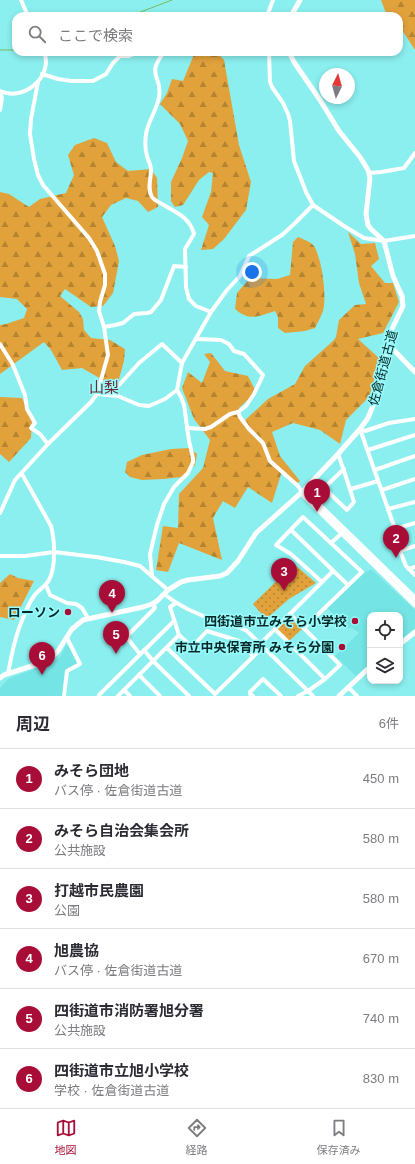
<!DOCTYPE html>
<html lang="ja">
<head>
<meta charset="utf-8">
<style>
	body { margin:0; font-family:Arial,"Noto Sans JP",sans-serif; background:#f7f7f7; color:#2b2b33 }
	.controls { position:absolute; right:12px; bottom:12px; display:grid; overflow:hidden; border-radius:8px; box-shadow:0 2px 6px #0003 }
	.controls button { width:36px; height:36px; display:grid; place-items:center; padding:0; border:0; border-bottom:1px solid #e1e1e2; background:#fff; color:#2b2b33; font:20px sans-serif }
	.compass { position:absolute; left:319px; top:68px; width:36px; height:36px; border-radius:50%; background:#fff; box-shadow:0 2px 6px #0003; rotate:5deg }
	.you { position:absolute; left:252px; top:272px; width:14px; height:14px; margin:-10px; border:3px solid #fff; border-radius:50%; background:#1a73e8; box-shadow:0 0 0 6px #1a73e833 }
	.badge { display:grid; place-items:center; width:26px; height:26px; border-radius:50%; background:#a70d37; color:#fff; font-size:13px; font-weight:700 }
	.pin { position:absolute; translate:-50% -33px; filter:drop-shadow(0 1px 2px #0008) }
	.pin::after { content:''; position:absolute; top:21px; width:14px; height:12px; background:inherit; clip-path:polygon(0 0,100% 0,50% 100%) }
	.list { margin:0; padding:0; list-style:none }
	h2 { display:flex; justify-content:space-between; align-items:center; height:52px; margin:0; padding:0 16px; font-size:17px }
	h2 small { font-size:13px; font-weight:400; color:#7c7c81 }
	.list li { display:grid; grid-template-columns:26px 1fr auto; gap:12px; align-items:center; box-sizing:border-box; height:60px; padding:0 16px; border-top:1px solid #e1e1e2 }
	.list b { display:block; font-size:15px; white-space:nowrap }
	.list p { margin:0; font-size:13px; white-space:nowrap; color:#7c7c81 }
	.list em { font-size:13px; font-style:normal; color:#7c7c81 }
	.icon { flex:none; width:22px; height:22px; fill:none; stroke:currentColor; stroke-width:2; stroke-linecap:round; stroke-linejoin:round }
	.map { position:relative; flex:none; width:415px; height:696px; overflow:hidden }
	.search { position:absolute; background:#fff; box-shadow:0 2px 6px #0003; left:12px; right:12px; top:12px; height:44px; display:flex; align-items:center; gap:10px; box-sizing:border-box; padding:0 14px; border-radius:12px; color:#7c7c81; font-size:15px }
	.sheet { height:412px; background:#fff }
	nav { display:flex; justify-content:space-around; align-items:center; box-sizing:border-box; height:56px; border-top:1px solid #e1e1e2; background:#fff; font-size:11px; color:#7c7c81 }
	nav a { display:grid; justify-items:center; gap:2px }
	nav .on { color:#a70d37 }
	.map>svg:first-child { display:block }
	.built { fill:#74e4e4 }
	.forest { fill:url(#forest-firs) }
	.park { fill:url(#park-dots) }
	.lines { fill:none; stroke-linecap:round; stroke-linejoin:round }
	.stream { stroke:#7cbc58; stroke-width:1 }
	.minor { stroke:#fff; stroke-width:4 }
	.tertiary { stroke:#fff; stroke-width:5 }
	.poi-dot { fill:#a70d37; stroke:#98fcfc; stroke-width:1.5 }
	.labels { text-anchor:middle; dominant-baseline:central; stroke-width:3; stroke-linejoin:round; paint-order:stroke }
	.street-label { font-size:13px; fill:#082929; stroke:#98fcfc }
	.poi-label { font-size:13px; font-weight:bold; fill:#082929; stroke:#98fcfc; text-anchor:end }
	.quarter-label { font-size:15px; fill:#712a33; stroke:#98fcfc }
</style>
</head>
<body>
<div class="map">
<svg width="415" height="696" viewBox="0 0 415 696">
	<defs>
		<pattern id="forest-firs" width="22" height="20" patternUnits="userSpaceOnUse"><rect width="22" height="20" fill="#e1a23c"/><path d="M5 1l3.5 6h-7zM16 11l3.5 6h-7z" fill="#b48432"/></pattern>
		<pattern id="park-dots" width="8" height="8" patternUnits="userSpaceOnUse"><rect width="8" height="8" fill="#e1a23c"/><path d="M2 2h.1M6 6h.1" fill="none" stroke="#b48432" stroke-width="1.8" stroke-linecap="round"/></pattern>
	</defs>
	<rect width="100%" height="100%" fill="#8befef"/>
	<g class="built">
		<path d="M371,569L415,610V628L400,641V615H370V663L356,676L335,656L359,633L351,627L349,629L327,608L359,577Z"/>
		<path d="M66,645L69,647L77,664L65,671L63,696H0V688L8,679L53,662L60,657Z"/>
	</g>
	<g class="forest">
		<path d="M381,0H415V50L404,33L399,28V16H387Z"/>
		<path d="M195,52H217L224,60L239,145L251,182L246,210L224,239L213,249L201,250L209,225L202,217L211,192L213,173L209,172L199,180L183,205L175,207L171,201V182L182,158L188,141L180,124L160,104L167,93L172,79L183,81Z"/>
		<path d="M94,138L107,143L116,162L128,171L151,169L157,178L158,207L148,212L138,201L126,198L111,205L102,217L115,246L119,261L113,293L103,306L91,307L65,289L60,296L79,312L83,319L84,330L91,338L110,340L125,349L124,361L119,379L110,384L82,368L62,370L51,350L44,342L0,374V325L6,324L24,318L27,309L17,299L0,297V192L9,194L29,207L40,199L66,193L74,175L68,155L75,145Z"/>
		<path d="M348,232L361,244L375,243L379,259L371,266L385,283H393L399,302L383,333L358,339L380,359L369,397L346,420L340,444L320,430L293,423L272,432L280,456L300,481L296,484L282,471L272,503L248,487L235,508L223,501L213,518L222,560L179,543L168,572L156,570L163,526L178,528L179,494L203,468L210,440L194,419L182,388L188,372L202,383L210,362L204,354L211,353L225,371L248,376L256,392L239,408L242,423L268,399L295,384L305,366L333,341L336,337L339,320L355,305L366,304L359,283L355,254Z"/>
		<path d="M298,237C303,239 311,242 314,246C322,259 327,296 323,311C321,316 318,322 315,328L305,331L285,333L278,328V317L275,311C259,316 250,322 235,309L237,293L250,278L277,279L290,275L293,242Z"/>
		<path d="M0,397L22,398L32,420L31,438L9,462L0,454Z"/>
		<path d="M189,448L197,454L195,465L182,477L164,479L142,480L130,477L125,472L127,462L142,455L171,449Z"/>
		<path d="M10,574L18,578L34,581L14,620L0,617V583Z"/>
	</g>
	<g class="park">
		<path d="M294,564L316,583L289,599L266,619L253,604Z"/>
		<path d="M290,617L302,629L289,641L277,629Z"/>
	</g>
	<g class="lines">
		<g class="stream">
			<path d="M130,16L172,0"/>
			<path d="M0,50H16"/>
		</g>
		<g class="minor">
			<path d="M21,0L28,16"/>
			<path d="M182,16C186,13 189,14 192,16"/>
			<path d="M267,16L273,0"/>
			<path d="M164,52C145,77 163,75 159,97C157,110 148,121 146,134C145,141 145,149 147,156C148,160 151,165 151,170C151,179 147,189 152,197C154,200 158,202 162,204C175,212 190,217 194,234L185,249L186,287L189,299L196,306L211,312"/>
			<path d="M269,52L270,82L272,87L283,103L288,114L290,121L294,161L306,192L313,205L344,226L364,238L384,241L415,236"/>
			<path d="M42,74L58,79L72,81H93L106,74L113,63L120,56H129L138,52"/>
			<path d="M0,91C23,102 54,77 44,52"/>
			<path d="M0,93L2,98L0,110"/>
			<path d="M369,173L381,172L404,168L415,153"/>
			<path d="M104,327L115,325L123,323L134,314L147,313L151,312L161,300L174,266L186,267"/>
			<path d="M0,344L13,365L25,395L27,409L35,423L31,428L40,434L48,444"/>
			<path d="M97,394L118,396L139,405L149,406L165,399L177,390L182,363L211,312L227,290L240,276L249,256L282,235L293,225L313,205"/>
			<path d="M110,395L139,363L162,344L182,363"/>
			<path d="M238,412L240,417L249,429L263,443L270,461L298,486L302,492"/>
			<path d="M187,428L205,429L211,427L230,414L238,412L246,406L254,394L263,375L244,354L234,351L229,344L221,340L197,339"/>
			<path d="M360,429L395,529L415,523"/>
			<path d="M360,429L365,431L389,423L415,419"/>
			<path d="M368,450L415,435"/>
			<path d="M338,454C344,470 349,486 354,502L347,510L326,490L325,487L344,469"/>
			<path d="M375,470L415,456"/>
			<path d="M351,489L378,481"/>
			<path d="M382,490L415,479"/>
			<path d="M388,509L415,502"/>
			<path d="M0,513L15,480L48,444L91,402L97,394L108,355L104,327L99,311L100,302L105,285V274L97,251L89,238L43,185L38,175L34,159L30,134L31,119L38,82"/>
			<path d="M291,530L348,585"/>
			<path d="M331,543L342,533"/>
			<path d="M415,546L400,551L406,566L415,575"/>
			<path d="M0,556H25L54,552L96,557L124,562L140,566L168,590"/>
			<path d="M409,569L415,567"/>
			<path d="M152,576L150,554L157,525L164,504L174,487L188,473L193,462V458L189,441L184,405L181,397L177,390"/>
			<path d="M46,585L50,595L67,603L76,604L82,608L88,618"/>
			<path d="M164,594C180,607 198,615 218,621C228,625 238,625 247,631L308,691L298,696"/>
			<path d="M176,603L170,607L179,635L192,647L207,631L239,641L253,656"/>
			<path d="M290,614L340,665L325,679L308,691L313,696"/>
			<path d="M304,628L362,572L303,517L276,545L291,554L322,582"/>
			<path d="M275,629L325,679"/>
			<path d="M260,644L333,571"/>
			<path d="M167,648L215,694L263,647"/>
			<path d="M144,650L153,661L189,696"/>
			<path d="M140,654L128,639V635L154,609L155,607L152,604"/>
			<path d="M8,674C11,657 14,640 21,623C24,615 29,603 34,596C38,590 45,587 49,580C56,567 55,541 51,526L22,474"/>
			<path d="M139,675L160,696"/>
			<path d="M348,687L357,696"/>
			<path d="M124,690L130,696"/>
			<path d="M99,695L174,621"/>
			<path d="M64,696L67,671L80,664L67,638"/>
			<path d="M118,696L179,635"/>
			<path d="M253,696L250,694V692L263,679L281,696"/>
		</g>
		<g class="tertiary">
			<path d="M291,16L300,0"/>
			<path d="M388,344L415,372"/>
			<path d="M302,492L304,496L415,605"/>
			<path d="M302,492L308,494L415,598"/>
			<path d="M400,644L415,632"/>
			<path d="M0,678L4,675L41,663L51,658L58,651L72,629L83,620L143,607L152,604L157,601L168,590L181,582L188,580L220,576L227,573L238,561L256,533L302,492L338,454L360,429L368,418L374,403L391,331L403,306L402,296L393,276L384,241L371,229L368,225L366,214L370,178L368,170L360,157L339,131L320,100L294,62L289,52"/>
			<path d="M339,696L370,667"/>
		</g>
	</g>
	<g class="poi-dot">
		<circle cx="68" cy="612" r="4"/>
		<circle cx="355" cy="621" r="4"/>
		<circle cx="342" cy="647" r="4"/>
	</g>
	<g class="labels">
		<g class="street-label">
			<text transform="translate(383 368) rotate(-75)">佐倉街道古道</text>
		</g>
		<g class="poi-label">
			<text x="60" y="612">ローソン</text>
			<text x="347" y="621">四街道市立みそら小学校</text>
			<text x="334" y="647">市立中央保育所 みそら分園</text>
		</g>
		<g class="quarter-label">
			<text x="104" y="387">山梨</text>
		</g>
	</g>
</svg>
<div class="controls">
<button><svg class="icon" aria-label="locate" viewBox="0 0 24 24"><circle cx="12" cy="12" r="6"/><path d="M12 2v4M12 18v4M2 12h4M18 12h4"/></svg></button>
<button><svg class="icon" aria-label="layers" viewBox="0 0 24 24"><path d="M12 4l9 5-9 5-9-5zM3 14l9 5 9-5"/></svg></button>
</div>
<svg class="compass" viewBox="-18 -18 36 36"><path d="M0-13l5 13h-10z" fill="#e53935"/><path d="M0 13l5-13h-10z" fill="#7c7c81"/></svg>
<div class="you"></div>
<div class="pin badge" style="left:317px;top:512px">1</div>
<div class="pin badge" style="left:396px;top:558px">2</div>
<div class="pin badge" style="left:284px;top:591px">3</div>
<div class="pin badge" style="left:112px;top:613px">4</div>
<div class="pin badge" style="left:116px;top:654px">5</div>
<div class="pin badge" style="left:42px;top:675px">6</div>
<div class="search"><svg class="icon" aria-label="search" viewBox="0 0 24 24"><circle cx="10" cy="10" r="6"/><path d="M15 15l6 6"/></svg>ここで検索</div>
</div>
<section class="sheet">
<h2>周辺<small>6件</small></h2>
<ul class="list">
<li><span class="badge">1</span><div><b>みそら団地</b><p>バス停 · 佐倉街道古道</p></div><em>450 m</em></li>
<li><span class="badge">2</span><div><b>みそら自治会集会所</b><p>公共施設</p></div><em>580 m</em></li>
<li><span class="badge">3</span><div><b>打越市民農園</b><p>公園</p></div><em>580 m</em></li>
<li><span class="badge">4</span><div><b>旭農協</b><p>バス停 · 佐倉街道古道</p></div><em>670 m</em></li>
<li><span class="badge">5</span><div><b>四街道市消防署旭分署</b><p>公共施設</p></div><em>740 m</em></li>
<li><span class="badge">6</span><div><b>四街道市立旭小学校</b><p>学校 · 佐倉街道古道</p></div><em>830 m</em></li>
</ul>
</section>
<nav>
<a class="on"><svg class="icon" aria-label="map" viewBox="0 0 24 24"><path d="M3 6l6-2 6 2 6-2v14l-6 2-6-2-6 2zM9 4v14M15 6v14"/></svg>地図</a>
<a><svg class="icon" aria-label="directions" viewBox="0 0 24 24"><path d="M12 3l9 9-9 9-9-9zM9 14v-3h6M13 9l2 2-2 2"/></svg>経路</a>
<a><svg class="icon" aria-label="saved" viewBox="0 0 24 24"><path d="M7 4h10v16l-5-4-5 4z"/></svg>保存済み</a>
</nav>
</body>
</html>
